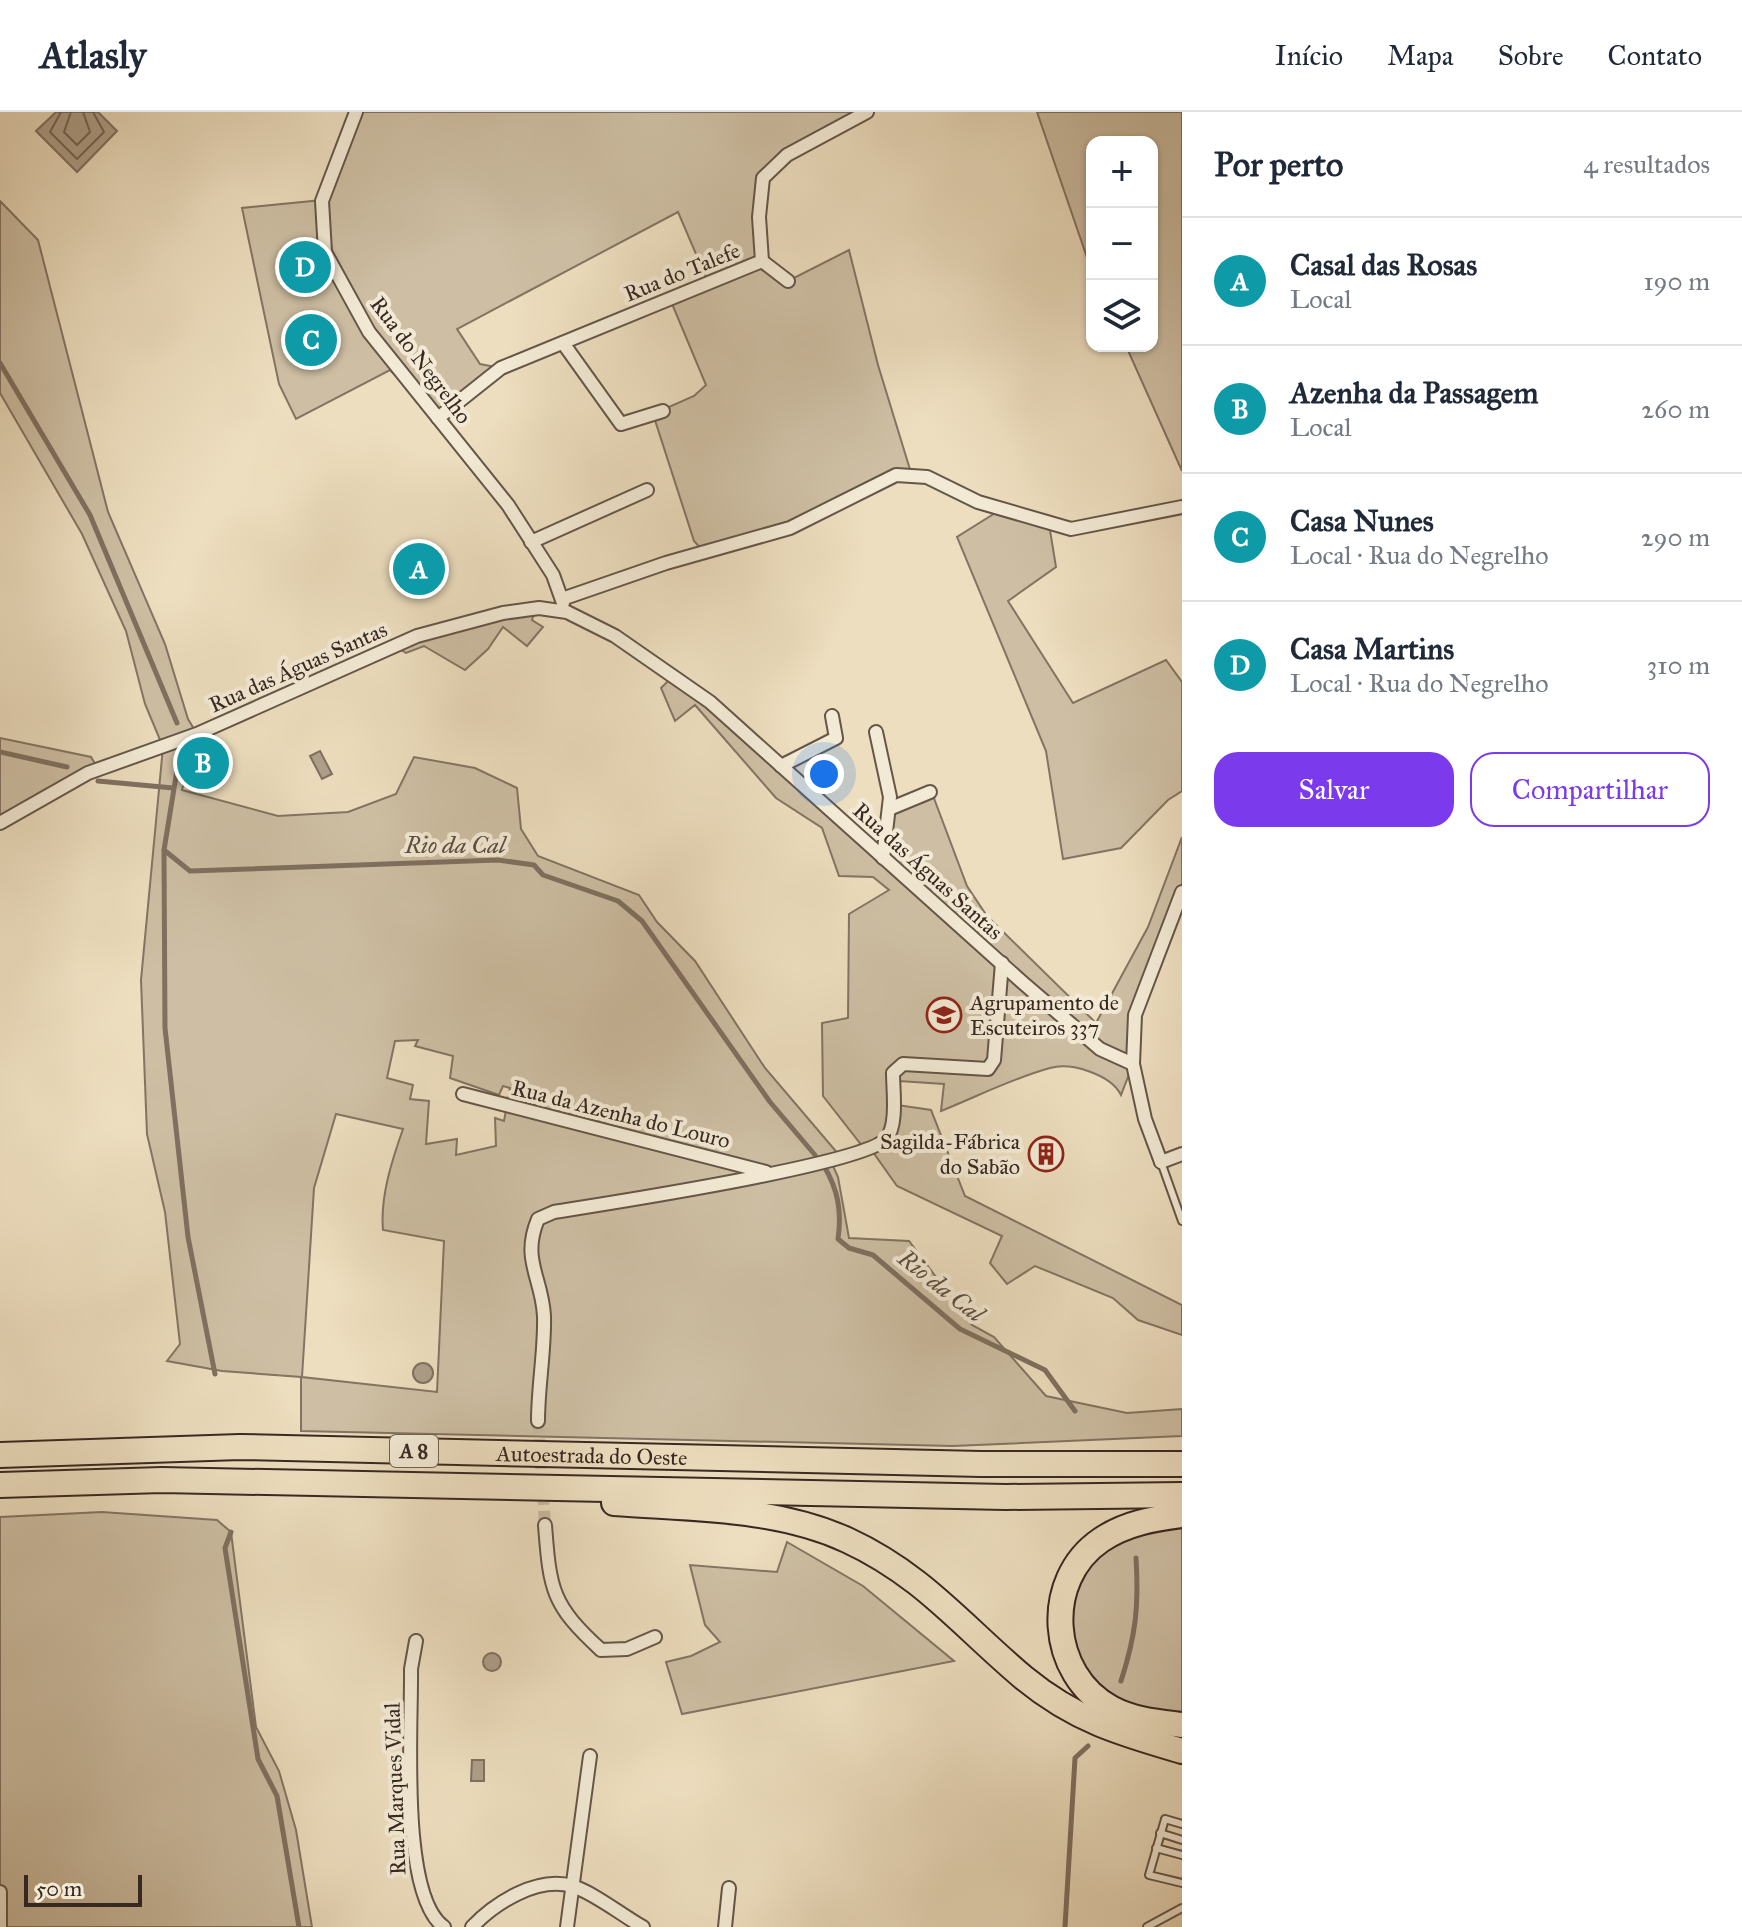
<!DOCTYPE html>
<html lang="pt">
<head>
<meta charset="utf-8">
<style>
	body { margin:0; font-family:"IM FELL Great Primer",serif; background:#f2f2f3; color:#1f2937 }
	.controls { position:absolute; right:24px; top:24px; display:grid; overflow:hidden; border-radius:16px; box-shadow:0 2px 6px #0004 }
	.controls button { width:72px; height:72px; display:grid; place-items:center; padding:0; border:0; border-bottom:2px solid #e0e1e3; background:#fff; color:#1f2937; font:40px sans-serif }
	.scale { position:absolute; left:24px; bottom:20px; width:118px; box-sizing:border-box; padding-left:8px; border:4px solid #382822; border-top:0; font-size:22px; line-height:28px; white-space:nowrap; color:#382822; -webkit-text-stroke:6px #f3ead5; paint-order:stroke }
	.you { position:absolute; left:824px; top:662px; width:28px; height:28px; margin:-20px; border:6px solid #fff; border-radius:50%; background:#1a73e8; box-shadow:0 0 0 12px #1a73e833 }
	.badge { display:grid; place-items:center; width:52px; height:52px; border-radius:50%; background:#7c3aed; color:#fff; font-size:26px; font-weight:700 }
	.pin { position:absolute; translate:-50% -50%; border:4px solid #fff; box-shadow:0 2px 8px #0006 }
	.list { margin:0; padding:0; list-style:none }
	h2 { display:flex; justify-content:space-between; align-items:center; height:104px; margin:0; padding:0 32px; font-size:34px }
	h2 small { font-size:26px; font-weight:400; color:#747a83 }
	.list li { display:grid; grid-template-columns:52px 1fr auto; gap:24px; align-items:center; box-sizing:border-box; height:128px; padding:0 32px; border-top:2px solid #e0e1e3 }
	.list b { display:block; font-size:30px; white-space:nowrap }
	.list p { margin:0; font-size:26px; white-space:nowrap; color:#747a83 }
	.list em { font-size:26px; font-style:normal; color:#747a83 }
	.actions { display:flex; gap:16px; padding:24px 32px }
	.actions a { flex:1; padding:18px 0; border:2px solid #7c3aed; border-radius:24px; text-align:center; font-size:28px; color:#7c3aed }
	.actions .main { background:#7c3aed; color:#fff }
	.icon { flex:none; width:44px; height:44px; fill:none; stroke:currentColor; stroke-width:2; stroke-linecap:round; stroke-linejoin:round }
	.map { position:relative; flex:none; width:1182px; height:1815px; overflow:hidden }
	header { display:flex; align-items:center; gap:48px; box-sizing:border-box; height:112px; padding:0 40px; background:#fff; border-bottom:2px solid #e0e1e3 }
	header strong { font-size:38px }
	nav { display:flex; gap:44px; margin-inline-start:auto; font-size:28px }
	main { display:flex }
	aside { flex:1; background:#fff }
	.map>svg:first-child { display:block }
	.green { fill:#cebfa4; stroke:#837463; stroke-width:2; fill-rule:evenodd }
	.water { fill:#afa08a; stroke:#7f7060; stroke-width:2 }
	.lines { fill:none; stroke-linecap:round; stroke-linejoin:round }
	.shore { stroke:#746456; stroke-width:2 }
	.stream { stroke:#7f7060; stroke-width:5 }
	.street-tunnel { stroke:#c9baa0; stroke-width:12; stroke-dasharray:12 6; stroke-linecap:butt }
	.lane-casing { stroke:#655649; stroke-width:10 }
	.street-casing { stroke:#655649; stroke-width:16 }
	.highway-casing { stroke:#382822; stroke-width:28 }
	.lane { stroke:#f3ead5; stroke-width:6 }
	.street { stroke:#f3ead5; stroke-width:12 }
	.highway { stroke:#eddebf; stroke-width:24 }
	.labels { text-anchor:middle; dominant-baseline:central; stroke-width:8; stroke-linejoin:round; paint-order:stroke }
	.shield { fill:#f3ead5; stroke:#706258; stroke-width:2 }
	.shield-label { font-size:20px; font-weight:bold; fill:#382822 }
	.street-label { font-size:22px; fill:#382822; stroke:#f3ead5 }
	.poi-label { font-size:22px; fill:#382822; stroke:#f3ead5; text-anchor:start }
	.water-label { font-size:24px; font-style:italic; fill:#5c4c41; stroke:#f3ead5 }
</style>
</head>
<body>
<header>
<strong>Atlasly</strong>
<nav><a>Início</a><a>Mapa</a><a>Sobre</a><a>Contato</a></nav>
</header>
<main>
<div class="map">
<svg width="1182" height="1815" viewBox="0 0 1182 1815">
	<rect width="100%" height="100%" fill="#eddebf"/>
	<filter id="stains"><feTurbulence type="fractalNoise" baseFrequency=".0025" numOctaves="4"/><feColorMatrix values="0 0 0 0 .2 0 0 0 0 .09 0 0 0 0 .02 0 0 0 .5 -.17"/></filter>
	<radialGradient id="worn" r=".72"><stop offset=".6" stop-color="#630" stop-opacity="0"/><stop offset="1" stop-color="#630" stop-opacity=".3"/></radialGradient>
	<g class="green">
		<path d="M356,0H867L842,12L763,66L762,148L788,169L849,138L878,253L912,364L896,363L790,416L704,440L694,429L653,302L694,284L706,273L670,187L708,170L678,100L457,217L480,252L501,256L438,306L390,258L296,307L279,272L242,96L322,88Z"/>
		<path d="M1037,0H1182V359L1126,234H1152V30H1092V160Z"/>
		<path d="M0,89L38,128L108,400L165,532L188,607L197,622L182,678L278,704L348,700L396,682L414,645L475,656L517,676L521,717L538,744L639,783L657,810L695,849L765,956L840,1044L830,1047L838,1065L849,1126L909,1129L972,1213L994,1225L1046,1284L1127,1301L1182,1297V1324L953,1334L301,1319V1265L222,1259L167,1249L180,1232L165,1100L147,1022L141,868L163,635L145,592L126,519L82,422L0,281ZM418,928L415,934L453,944L450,966L499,983L503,974L510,976L504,1009L495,1006L496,1034L456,1043L457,1027L426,1032L429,989L410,987L413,973L387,966L395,929ZM336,1002L403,1017C392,1048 380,1085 383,1118L444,1129L437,1280L302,1265L314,1076Z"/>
		<path d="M1000,398L1049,412L1056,455L1008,489L1073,591L1166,548L1182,570V679L1168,688L1121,736L1063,747L1046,639L957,425Z"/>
		<path d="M536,496L532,508L543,515L527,534L503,515L488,537L465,558L424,534L406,541L395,534Z"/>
		<path d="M674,563L882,745L889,697L932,681L967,774L987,804L1096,911L1148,815L1182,725V780L1135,903L1133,952L1121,983C1111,963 1072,950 1050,956C1013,966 976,985 941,999L944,972L899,969L897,993L931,998L965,1084L1182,1193V1223L1138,1208L1113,1186L1035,1154L1007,1172L990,1151L1002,1124L897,1074L870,1036L863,1035L823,984L822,911L848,906L849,802L889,778L873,765L839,764L822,716L776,686L695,593L675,609L661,576Z"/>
		<path d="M0,626L91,645L98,657L0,710Z"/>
		<path d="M102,1400L217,1408L231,1420L256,1615L279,1659L296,1718L312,1815H0V1405Z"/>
		<path d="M1182,1412V1604C1123,1595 1077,1577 1072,1511C1070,1486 1079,1462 1096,1444C1117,1422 1154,1418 1182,1412Z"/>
		<path d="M787,1430L863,1474L954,1549L682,1602L666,1550L691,1544L720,1530L705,1513L690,1453L777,1460Z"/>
	</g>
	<g class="water">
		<path d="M56,0H98L117,19L77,60L36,19Z"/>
		<path d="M320,639L332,662L322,667L310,644Z"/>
		<circle cx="423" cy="1261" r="10"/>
		<circle cx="492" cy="1550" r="9"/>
		<path d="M472,1648H484V1669H471Z"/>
	</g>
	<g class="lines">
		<g class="shore">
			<path d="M61,0L50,20L77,47L104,20L93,0"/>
			<path d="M71,0L64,20L77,33L90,20L83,0"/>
		</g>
		<g class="stream">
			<path d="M0,251L90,403L177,611"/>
			<path d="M0,640L67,655"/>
			<path d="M180,640L164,738L190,759L498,748L534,753L543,763L618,789L642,809L770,990L815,1043"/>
			<path d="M98,669L173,676"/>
			<path d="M164,739L165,916L188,1125L215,1262"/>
			<path d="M824,1054C838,1078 842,1099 838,1127L849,1136L873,1143L960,1217L1045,1258L1075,1299"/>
			<path d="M231,1420L225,1436L258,1647L277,1684L299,1815"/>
			<path d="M1121,1569C1136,1523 1139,1493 1136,1446"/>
			<path d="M1065,1815L1075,1646L1088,1634"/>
		</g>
		<path class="street-tunnel" d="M538,1309L545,1413"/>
		<g class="lane-casing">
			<g id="lane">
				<path d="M1161,1050L1182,1109"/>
				<path d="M1182,1712L1165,1707L1149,1763L1182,1771"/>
				<path d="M1160,1721L1182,1728"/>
				<path d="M1156,1736L1182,1743"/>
				<path d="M1147,1815L1182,1796"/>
			</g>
		</g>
		<g class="street-casing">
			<g id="street">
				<path d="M356,0L322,89L325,140L369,220L508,393L553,463L563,491"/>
				<path d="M762,149L788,169"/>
				<path d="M563,231L621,312L663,299"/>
				<path d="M438,306L501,256L762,149L759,105L763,66L787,43L867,0"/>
				<path d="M531,430L647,378"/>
				<path d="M562,487L666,451L790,416L896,363L927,365L978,390L1071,417L1182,395"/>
				<path d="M876,620L890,685L883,746"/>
				<path d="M781,654L836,626L832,604"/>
				<path d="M889,697L930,680"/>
				<path d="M0,711L88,661L197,622L417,524L503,501L539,496L567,500L615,524L710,590L1022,870L1100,937L1133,952L1145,1007L1161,1050"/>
				<path d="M1133,952L1135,903L1182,780"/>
				<path d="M463,982L766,1060"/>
				<path d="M1161,1050L1182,1042"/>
				<path d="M538,1309C538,1274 545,1238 544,1204C542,1165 521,1148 538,1107L554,1100C603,1092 861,1053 886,1027C898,1014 893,978 893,961L903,952L988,957L994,948L1002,851"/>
				<path d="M545,1413C550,1479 552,1493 601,1538L627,1537L655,1525"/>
				<path d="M416,1529L411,1557C412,1613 399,1783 444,1815"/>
				<path d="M0,1780V1815"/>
				<path d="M472,1815C495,1791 537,1764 572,1774C593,1780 623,1804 643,1815"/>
				<path d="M567,1815L590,1644"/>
				<path d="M725,1815L729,1776"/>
			</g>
		</g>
		<g class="highway-casing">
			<g id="highway">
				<path id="s1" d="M0,1343L240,1335L981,1352H1182"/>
				<path d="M0,1373L162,1368L1006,1385L1182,1383"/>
				<path d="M614,1391C691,1397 775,1395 847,1428C923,1463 962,1514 1024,1566C1075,1608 1120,1621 1182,1639"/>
				<path d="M1182,1403C1153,1407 1126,1411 1101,1428C1042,1468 1049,1563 1111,1596C1133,1608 1158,1610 1182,1613"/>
			</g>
		</g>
		<use href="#lane" class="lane"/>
		<use href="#street" class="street"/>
		<use href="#highway" class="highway"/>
	</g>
	<defs>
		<g id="school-ring" transform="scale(1.8)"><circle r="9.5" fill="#f3ead5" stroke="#8f2418" stroke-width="1.5"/><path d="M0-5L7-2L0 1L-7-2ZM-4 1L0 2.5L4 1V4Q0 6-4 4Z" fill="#8f2418"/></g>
		<g id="building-ring" transform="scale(1.8)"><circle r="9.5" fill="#f3ead5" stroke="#8f2418" stroke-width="1.5"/><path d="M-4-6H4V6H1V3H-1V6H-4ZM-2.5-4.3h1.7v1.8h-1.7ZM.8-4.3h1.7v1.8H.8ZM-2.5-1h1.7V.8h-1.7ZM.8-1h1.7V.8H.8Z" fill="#8f2418"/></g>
	</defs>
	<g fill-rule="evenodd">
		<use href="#school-ring" x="944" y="903"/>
		<use href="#building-ring" x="1046" y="1042"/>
	</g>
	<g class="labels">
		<rect class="shield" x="390" y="1323" width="48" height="32" rx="6"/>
		<g class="shield-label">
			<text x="414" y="1339">A 8</text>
		</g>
		<g class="street-label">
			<text transform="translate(682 160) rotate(-22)">Rua do Talefe</text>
			<text transform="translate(421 248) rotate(53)">Rua do Negrelho</text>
			<text transform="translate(298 555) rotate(-24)">Rua das Águas Santas</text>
			<text transform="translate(928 759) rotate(42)">Rua das Águas Santas</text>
			<text transform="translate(621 1002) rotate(14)">Rua da Azenha do Louro</text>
			<text stroke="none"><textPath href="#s1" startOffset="592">Autoestrada do Oeste</textPath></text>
			<text transform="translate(395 1677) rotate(-92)">Rua Marques Vidal</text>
		</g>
		<g class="poi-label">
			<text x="970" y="890">Agrupamento de<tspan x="970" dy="25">Escuteiros 337</tspan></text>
			<text x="1020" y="1029" text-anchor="end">Sagilda-Fábrica<tspan x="1020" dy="25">do Sabão</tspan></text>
		</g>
		<g class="water-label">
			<text x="455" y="733">Rio da Cal</text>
			<text transform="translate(941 1174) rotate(38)">Rio da Cal</text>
		</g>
	</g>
	<rect width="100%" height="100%" filter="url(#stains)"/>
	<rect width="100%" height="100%" fill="url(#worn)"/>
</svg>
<div class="controls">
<button>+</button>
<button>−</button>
<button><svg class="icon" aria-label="layers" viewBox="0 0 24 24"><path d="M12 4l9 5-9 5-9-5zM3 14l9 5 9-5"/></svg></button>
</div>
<div class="scale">50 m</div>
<div class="you"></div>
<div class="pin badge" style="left:419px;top:457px;background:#0f9aa8">A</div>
<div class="pin badge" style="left:203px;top:651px;background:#0f9aa8">B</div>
<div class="pin badge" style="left:311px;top:228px;background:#0f9aa8">C</div>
<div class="pin badge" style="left:305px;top:155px;background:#0f9aa8">D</div>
</div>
<aside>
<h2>Por perto<small>4 resultados</small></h2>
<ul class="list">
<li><span class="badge" style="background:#0f9aa8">A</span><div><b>Casal das Rosas</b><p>Local</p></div><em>190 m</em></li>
<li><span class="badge" style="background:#0f9aa8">B</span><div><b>Azenha da Passagem</b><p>Local</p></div><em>260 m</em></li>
<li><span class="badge" style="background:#0f9aa8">C</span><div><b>Casa Nunes</b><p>Local · Rua do Negrelho</p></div><em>290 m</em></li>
<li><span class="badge" style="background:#0f9aa8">D</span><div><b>Casa Martins</b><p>Local · Rua do Negrelho</p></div><em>310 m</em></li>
</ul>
<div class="actions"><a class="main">Salvar</a><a>Compartilhar</a></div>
</aside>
</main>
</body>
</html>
